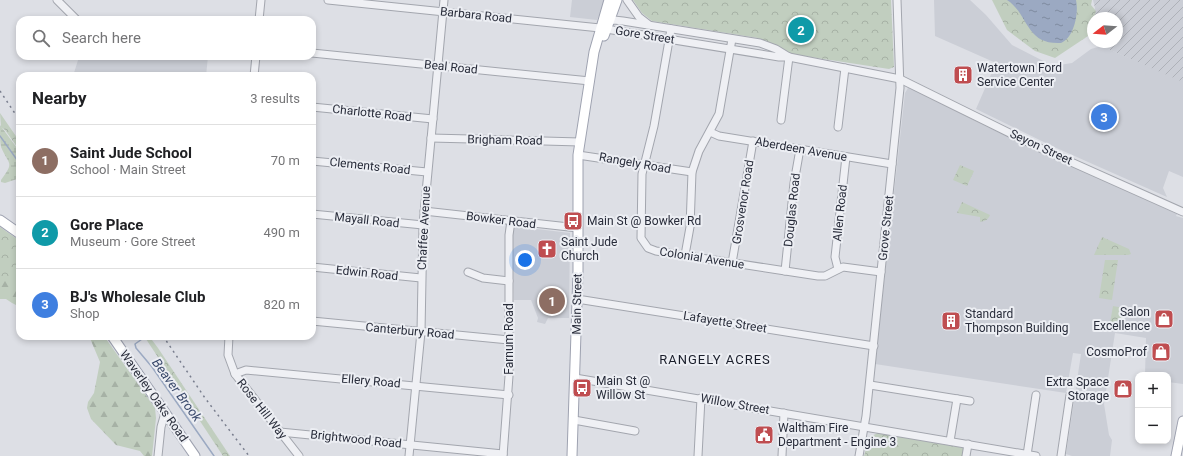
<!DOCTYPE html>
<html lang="en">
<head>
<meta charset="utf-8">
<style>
	body { margin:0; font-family:Roboto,sans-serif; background:#f2f2f2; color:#202124 }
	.controls { position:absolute; right:12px; bottom:12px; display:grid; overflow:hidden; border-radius:8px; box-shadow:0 2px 6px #0003 }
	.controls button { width:36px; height:36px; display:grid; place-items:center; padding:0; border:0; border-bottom:1px solid #e0e0e0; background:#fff; color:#202124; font:20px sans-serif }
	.compass { position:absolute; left:1087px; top:12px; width:36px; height:36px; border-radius:50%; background:#fff; box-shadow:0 2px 6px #0003; rotate:253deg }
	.you { position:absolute; left:525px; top:260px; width:14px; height:14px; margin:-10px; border:3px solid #fff; border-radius:50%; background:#1a73e8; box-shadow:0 0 0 6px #1a73e833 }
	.badge { display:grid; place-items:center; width:26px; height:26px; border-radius:50%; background:#b45309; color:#fff; font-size:13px; font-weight:700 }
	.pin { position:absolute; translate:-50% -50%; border:2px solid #fff; box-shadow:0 1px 4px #0006 }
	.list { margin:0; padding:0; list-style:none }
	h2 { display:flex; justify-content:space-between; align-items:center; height:52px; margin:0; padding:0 16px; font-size:17px }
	h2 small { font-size:13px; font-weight:400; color:#757577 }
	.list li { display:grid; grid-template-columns:26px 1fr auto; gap:12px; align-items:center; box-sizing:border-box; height:72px; padding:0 16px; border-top:1px solid #e0e0e0 }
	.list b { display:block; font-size:15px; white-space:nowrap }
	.list p { margin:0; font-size:13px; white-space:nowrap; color:#757577 }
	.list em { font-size:13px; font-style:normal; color:#757577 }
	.icon { flex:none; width:22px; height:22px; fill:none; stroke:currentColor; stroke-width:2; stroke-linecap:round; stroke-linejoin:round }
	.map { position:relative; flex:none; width:1183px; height:456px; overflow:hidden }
	.search { position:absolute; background:#fff; box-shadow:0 2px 6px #0003; left:16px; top:16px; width:300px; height:44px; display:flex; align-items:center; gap:10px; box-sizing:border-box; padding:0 14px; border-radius:12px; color:#757577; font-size:15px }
	.panel { position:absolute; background:#fff; box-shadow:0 2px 6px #0003; left:16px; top:72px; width:300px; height:268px; border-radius:12px }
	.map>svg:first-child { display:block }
	.built { fill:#cbced6 }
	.industrial { fill:url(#industrial-furrows) }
	.forest { fill:url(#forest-firs) }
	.wetland { fill:url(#wetland-marsh) }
	.park { fill:url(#park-crowns) }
	.water { fill:url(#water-ripples) }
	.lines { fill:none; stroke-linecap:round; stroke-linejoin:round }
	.stream { stroke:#9ba9c2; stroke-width:1.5 }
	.minor-casing { stroke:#a3a6ae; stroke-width:9 }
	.major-casing { stroke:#9ea2b0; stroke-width:11 }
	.minor { stroke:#eff0f4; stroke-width:7 }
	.major { stroke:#fff; stroke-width:9 }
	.rail { stroke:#787d8d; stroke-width:1.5; stroke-dasharray:2 4; stroke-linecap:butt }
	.labels { text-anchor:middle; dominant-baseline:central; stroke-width:4; stroke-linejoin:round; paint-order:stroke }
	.street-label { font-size:12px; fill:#282c3a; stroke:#eceef3 }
	.poi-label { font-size:12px; fill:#282c3a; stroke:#eceef3; text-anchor:start }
	.neighbourhood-label { font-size:13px; letter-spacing:1px; fill:#1a1e2b; stroke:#eceef3 }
	.water-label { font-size:13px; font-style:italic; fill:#374769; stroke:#eceef3 }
</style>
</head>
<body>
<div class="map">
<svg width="1183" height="456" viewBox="0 0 1183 456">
	<defs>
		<pattern id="industrial-furrows" width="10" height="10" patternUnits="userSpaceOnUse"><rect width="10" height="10" fill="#cbced6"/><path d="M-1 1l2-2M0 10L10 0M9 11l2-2" fill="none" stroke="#aeb1b8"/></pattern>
		<pattern id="forest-firs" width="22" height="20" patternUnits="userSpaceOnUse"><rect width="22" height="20" fill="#c1cebf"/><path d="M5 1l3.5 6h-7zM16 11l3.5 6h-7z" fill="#a6b1a5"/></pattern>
		<pattern id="wetland-marsh" width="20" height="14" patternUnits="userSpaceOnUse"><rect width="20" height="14" fill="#c1cebf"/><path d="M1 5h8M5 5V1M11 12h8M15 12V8" fill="none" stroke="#a6b1a5"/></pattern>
		<pattern id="park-crowns" width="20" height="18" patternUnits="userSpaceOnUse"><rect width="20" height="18" fill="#c1cebf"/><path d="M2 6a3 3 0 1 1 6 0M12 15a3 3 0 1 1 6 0" fill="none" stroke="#a6b1a5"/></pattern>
		<pattern id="water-ripples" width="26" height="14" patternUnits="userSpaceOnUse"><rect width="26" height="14" fill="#9ba9c2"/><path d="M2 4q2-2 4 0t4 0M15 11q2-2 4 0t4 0" fill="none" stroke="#7e8a9f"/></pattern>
	</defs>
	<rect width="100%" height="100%" fill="#dddfe5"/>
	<g class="built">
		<path d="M572,0H606L597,20L570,17Z"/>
		<path d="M934,0H970L986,15L1012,45L1053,66L1072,63L1091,49L1101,46L1183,81V177L1169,171L1163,188L1167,197L1052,146L976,109L996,63L935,36Z"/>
		<path d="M99,56H208L206,76H73L79,57L99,59Z"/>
		<path d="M908,88H911L985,126L1177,214L1176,216L1183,218V384L1168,382V375H1145L1146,338L1115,333L1104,404L1109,435L1112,440L1110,456H1072L1066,454L1081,354L1073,353L1066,393L875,364L905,93Z"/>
		<path d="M512,226L570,233L569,318H548L545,324L537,322L538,318L531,300H514Z"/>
	</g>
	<path class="industrial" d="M1093,0H1183V82L1101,46L1095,42H1117V18H1093L1095,8Z"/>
	<g class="forest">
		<path d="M20,242V307L12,303L6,299H0V252Z"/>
		<path d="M89,336H104L155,408L156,418L152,456H144L140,451L116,445L91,419L87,408L88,402L94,393L100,362Z"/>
	</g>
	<path class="wetland" d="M0,125L20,152V178L5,183L1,182V180C15,161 9,166 1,147C0,142 0,131 0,125Z"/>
	<g class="park">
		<path d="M633,0H891L894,67L889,69L791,54L758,38L652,21L642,13Z"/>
		<path d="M992,0H1092L1091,5L1096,11L1088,36L1055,58L1035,51L1007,30Z"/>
		<path d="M0,113L20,142V151L5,130L1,127Z"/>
		<path d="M960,165L974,171L967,186L953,180Z"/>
		<path d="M962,202L990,215C988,220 985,221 980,222V217L957,213Z"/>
		<path d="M0,227L20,241V277L0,278Z"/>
		<path d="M1102,237L1129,249L1131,254L1128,255H1094Z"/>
		<path d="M1105,260H1118L1112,300L1099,298Z"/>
		<path d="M1113,306L1124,308L1121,325L1110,323Z"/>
		<path d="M144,336H149L158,348L230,456H223Z"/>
		<path d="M878,433L964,448L962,456H864L869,437Z"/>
	</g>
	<path class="water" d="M1007,0H1076C1079,13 1074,38 1061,43C1025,45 1029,14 1007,0Z"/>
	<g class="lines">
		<g class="stream">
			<path d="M0,136L20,164"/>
			<path d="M145,337L135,344L136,348L152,367L214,456"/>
		</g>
		<g class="minor-casing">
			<g id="minor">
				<path d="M57,0L77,20"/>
				<path d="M328,0L600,28L779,57H789L900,79L1042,149L1183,212"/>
				<path d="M627,0L639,17L648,24"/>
				<path d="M259,20L261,0"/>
				<path d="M605,22L614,20L623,21L760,43L776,49L789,57"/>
				<path d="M671,29L654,126L642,174L641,238L648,248L656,251L818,276H825L843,267L881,272"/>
				<path d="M312,53L590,81"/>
				<path d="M254,76L256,56"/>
				<path d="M312,107L433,119"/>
				<path d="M781,120L789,57"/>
				<path d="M838,127L845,68"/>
				<path d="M710,132L719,136L892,164"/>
				<path d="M431,138L580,142"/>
				<path d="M578,155L692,172"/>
				<path d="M312,161L427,172"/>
				<path d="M424,211L578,228"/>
				<path d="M312,214L423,225"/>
				<path d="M685,255L690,227L692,172L699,151L719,114L732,39"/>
				<path d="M732,263L753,141"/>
				<path d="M312,267L421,278"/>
				<path d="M838,269L835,257L846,157"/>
				<path d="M785,271L794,183L800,149"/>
				<path d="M468,272L483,278L509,281"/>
				<path d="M577,299L874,346"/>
				<path d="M312,321L509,340"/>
				<path d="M229,336L228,355L235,374L299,456"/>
				<path d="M235,374L246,370L509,395"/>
				<path d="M575,378L1036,456"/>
				<path d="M870,385L970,401"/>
				<path d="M574,420L635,431"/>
				<path d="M280,432L503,454"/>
				<path d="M950,441L957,399"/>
				<path d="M1027,455L1036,395"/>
				<path d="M158,456L161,427L165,413"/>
				<path d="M409,456L421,332L423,225L444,0"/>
				<path d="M503,456L509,376V235L511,221"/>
				<path d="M698,456L701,398"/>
				<path d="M782,456L784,413"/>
				<path d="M859,456L866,416L900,88L897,0"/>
				<path d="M966,456L968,444"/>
				<path d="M1061,456L1070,395"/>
			</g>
		</g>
		<g class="major-casing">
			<g id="major">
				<path d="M604,36L617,0"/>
				<path d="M0,220L20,234"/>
				<path d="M112,336L195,456"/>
				<path d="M572,456L578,271V155L594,52L609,0"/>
				<path d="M1176,456L1183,421"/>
			</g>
		</g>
		<use href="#minor" class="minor"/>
		<use href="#major" class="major"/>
		<g class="rail">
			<path d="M0,91L20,121"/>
			<path d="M163,336L205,398L249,456"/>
		</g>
	</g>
	<defs>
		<g id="building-square" transform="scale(1)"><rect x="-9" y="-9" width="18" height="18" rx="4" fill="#bf4d50" stroke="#eceef3"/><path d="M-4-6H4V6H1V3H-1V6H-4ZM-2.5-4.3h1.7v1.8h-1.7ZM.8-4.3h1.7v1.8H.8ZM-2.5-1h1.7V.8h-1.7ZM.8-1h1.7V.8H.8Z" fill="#fff"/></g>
		<g id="bus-square" transform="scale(1)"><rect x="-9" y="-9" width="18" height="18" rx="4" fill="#bf4d50" stroke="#eceef3"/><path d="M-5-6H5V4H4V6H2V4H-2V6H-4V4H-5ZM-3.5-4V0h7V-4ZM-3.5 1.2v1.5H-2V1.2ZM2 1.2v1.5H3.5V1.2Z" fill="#fff"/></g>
		<g id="church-square" transform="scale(1)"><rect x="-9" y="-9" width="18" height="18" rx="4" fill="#bf4d50" stroke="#eceef3"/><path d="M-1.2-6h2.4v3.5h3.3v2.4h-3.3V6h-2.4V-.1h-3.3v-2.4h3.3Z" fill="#fff"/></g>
		<g id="shop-square" transform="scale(1)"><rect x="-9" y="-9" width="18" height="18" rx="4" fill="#bf4d50" stroke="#eceef3"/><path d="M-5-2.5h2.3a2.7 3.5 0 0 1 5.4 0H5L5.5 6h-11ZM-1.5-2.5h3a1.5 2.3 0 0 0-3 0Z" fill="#fff"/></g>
		<g id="civic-square" transform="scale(1)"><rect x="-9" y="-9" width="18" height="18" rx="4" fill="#bf4d50" stroke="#eceef3"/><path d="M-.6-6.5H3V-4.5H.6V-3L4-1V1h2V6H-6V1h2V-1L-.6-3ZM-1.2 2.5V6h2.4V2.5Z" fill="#fff"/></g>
	</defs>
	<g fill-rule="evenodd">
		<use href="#building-square" x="963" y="75"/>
		<use href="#bus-square" x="573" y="221"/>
		<use href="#church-square" x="547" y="249"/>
		<use href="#shop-square" x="1164" y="319"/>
		<use href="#building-square" x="951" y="321"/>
		<use href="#shop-square" x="1161" y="352"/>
		<use href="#bus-square" x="582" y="388"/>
		<use href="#shop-square" x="1123" y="389"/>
		<use href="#civic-square" x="764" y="435"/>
	</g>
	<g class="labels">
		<g class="street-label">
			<text transform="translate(476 15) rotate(6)">Barbara Road</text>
			<text transform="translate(645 35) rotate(9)">Gore Street</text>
			<text transform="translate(451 67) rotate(6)">Beal Road</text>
			<text transform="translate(372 113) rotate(6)">Charlotte Road</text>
			<text transform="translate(505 140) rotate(1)">Brigham Road</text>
			<text transform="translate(1041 147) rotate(25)">Seyon Street</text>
			<text transform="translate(801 149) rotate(10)">Aberdeen Avenue</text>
			<text transform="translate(635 163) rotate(10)">Rangely Road</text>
			<text transform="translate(370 166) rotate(6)">Clements Road</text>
			<text transform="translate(743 202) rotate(-81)">Grosvenor Road</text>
			<text transform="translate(792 210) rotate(-84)">Douglas Road</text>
			<text transform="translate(840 213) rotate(-84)">Allen Road</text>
			<text transform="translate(367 220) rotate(6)">Mayall Road</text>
			<text transform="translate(501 220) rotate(7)">Bowker Road</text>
			<text transform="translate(424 228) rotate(-87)">Chaffee Avenue</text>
			<text transform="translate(886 228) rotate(-84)">Grove Street</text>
			<text transform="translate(702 258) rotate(9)">Colonial Avenue</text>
			<text transform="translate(367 273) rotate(6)">Edwin Road</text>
			<text transform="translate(577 304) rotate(-89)">Main Street</text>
			<text transform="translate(725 322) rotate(9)">Lafayette Street</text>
			<text transform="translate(410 331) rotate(5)">Canterbury Road</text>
			<text transform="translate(509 339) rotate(-90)">Farnum Road</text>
			<text transform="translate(371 381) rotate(5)">Ellery Road</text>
			<text transform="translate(154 396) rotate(55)">Waverley Oaks Road</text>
			<text transform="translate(735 404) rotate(10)">Willow Street</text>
			<text transform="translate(262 409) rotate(52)">Rose Hill Way</text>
			<text transform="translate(356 439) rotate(6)">Brightwood Road</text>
		</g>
		<g class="poi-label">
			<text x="977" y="68">Watertown Ford<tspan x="977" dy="14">Service Center</tspan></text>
			<text x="587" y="221">Main St @ Bowker Rd</text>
			<text x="561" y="242">Saint Jude<tspan x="561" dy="14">Church</tspan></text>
			<text x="1150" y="312" text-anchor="end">Salon<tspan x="1150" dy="14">Excellence</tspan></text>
			<text x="965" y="314">Standard<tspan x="965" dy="14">Thompson Building</tspan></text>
			<text x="1147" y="352" text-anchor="end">CosmoProf</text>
			<text x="596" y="381">Main St @<tspan x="596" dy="14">Willow St</tspan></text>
			<text x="1109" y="382" text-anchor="end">Extra Space<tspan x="1109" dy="14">Storage</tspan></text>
			<text x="778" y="428">Waltham Fire<tspan x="778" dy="14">Department - Engine 3</tspan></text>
		</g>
		<g class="neighbourhood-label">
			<text x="715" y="359">RANGELY ACRES</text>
		</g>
		<g class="water-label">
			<text transform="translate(177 390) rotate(54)">Beaver Brook</text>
		</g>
	</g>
</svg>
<div class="controls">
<button>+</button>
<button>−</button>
</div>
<svg class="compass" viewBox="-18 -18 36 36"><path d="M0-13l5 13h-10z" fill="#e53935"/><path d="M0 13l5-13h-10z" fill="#757577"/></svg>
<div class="you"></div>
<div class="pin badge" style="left:552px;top:301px;background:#8d6e63">1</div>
<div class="pin badge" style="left:801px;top:30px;background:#0f9aa8">2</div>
<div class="pin badge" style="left:1104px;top:117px;background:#3f7fe0">3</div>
<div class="search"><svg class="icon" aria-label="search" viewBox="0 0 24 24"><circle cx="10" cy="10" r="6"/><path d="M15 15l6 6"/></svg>Search here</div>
<section class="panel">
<h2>Nearby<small>3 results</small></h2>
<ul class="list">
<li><span class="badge" style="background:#8d6e63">1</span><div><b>Saint Jude School</b><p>School · Main Street</p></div><em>70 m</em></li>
<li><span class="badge" style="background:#0f9aa8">2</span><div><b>Gore Place</b><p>Museum · Gore Street</p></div><em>490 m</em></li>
<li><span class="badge" style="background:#3f7fe0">3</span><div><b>BJ's Wholesale Club</b><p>Shop</p></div><em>820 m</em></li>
</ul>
</section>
</div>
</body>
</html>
